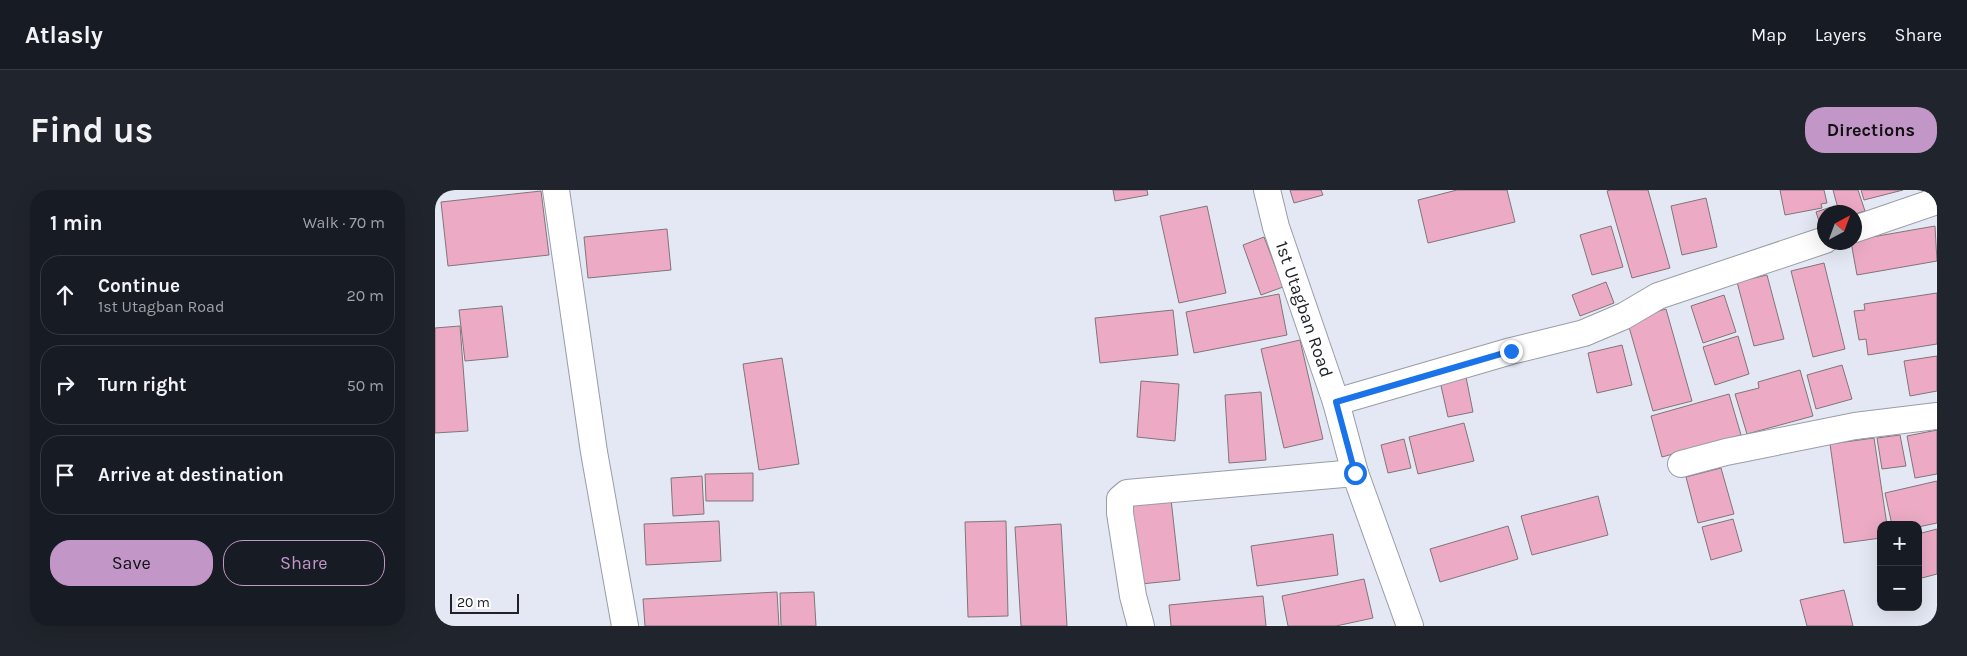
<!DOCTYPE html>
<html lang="en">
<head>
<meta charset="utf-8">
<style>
	body { margin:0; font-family:Karla,sans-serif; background:#20242c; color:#f1f3f6 }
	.controls { position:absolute; right:15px; bottom:15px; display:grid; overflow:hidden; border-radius:10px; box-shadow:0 5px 20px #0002 }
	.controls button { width:45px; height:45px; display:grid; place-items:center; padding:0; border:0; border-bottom:1px solid #363941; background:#171b24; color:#f1f3f6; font:25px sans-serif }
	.compass { position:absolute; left:1382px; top:15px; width:45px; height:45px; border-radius:50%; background:#171b24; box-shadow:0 5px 20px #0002; rotate:41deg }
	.scale { position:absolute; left:15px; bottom:12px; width:69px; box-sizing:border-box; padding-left:5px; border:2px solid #202226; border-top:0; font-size:14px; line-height:18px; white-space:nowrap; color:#202226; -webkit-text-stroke:4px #fff; paint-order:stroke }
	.stop { position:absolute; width:15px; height:15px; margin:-11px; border:4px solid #1a73e8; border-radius:50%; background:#fff }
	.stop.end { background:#1a73e8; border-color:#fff; box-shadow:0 1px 5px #0008 }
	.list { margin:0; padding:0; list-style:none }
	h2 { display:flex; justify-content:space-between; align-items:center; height:65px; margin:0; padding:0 20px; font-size:21px }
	h2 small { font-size:16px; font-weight:400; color:#9ea1a6 }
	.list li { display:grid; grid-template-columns:32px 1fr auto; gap:15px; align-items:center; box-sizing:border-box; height:80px; margin:0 10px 10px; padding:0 10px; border:1px solid #363941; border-radius:20px }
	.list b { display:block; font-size:19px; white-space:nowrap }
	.list p { margin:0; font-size:16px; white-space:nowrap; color:#9ea1a6 }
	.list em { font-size:16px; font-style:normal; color:#9ea1a6 }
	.actions { display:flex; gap:10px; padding:15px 20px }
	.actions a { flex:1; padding:11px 0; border:1px solid #c296c7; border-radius:20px; text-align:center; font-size:18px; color:#c296c7 }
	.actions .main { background:#c296c7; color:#111 }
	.icon { flex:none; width:28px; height:28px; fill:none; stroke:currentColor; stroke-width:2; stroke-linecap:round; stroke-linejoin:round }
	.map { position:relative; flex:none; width:1502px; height:436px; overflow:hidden; border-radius:20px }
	header { display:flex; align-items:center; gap:30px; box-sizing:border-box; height:70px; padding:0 25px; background:#171b24; border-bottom:1px solid #363941 }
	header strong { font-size:24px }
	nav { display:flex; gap:28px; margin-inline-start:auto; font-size:18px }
	.intro { display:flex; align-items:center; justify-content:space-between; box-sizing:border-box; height:120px; padding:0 30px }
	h1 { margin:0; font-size:35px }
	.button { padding:12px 22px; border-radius:20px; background:#c296c7; color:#111; font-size:18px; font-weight:700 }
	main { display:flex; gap:30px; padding:0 30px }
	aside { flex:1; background:#171b24; border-radius:20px; box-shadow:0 5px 20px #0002 }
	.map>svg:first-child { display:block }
	.building { fill:#ecaac4; stroke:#817579 }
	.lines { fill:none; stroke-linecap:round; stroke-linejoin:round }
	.minor-casing { stroke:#989da7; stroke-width:28 }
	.minor { stroke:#fff; stroke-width:26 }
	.route { stroke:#1a73e8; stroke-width:6 }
	.labels { text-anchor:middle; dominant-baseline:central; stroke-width:4.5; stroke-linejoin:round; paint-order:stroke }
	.street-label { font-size:18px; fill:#202226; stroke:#fff }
</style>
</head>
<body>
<header>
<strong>Atlasly</strong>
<nav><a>Map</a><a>Layers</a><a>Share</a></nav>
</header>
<div class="intro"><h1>Find us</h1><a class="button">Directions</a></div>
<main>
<aside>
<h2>1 min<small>Walk · 70 m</small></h2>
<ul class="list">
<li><svg class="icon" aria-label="ahead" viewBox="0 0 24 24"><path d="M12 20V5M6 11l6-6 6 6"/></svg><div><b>Continue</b><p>1st Utagban Road</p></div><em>20 m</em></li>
<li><svg class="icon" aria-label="right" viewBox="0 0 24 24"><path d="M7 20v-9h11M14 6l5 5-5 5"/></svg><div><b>Turn right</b></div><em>50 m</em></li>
<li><svg class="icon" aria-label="arrive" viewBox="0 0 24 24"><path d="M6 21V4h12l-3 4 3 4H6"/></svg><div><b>Arrive at destination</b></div></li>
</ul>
<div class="actions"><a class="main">Save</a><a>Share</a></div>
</aside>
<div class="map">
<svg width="1502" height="436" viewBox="0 0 1502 436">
	<rect width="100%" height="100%" fill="#e4e8f4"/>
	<g class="building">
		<path d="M678,0H712L713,5L680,11Z"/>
		<path d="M855,0H886L888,5L859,13Z"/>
		<path d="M1022,0H1072L1080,32L993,53L983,10Z"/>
		<path d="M1175,0H1213L1235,78L1197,88L1172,1Z"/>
		<path d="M1345,0H1389L1392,13L1386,14L1387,18L1350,25Z"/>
		<path d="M1398,0H1423L1430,21L1420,24V22H1404Z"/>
		<path d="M1426,0H1468L1429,10Z"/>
		<path d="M106,1L114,65L13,76L6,12Z"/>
		<path d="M1271,8L1282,57L1247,65L1236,16Z"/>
		<path d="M772,16L791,103L744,113L725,26Z"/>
		<path d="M1396,17L1398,22H1390V36L1386,37L1381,22Z"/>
		<path d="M1176,36L1188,77L1157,85L1145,45Z"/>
		<path d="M1500,36L1502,71L1422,85L1416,52H1420V50Z"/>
		<path d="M232,39L236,80L153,88L149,47Z"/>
		<path d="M829,47L848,97L826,105L808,55Z"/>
		<path d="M1389,73L1410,159L1378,167L1356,81Z"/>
		<path d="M1332,85L1349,149L1319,156L1302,92Z"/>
		<path d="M1171,92L1179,113L1145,126L1137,105Z"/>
		<path d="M1502,103V154L1433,165L1431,149L1424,150L1419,121L1430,120L1429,114Z"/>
		<path d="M844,104L852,145L759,163L751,122Z"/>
		<path d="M1289,105L1301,142L1268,153L1256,116Z"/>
		<path d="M67,116L73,167L30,171L24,120Z"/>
		<path d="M1231,119L1257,211L1218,221L1192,130Z"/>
		<path d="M738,120L743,165L665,173L660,128Z"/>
		<path d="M25,136L33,241L0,243V138Z"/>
		<path d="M1303,146L1314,184L1280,195L1268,157Z"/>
		<path d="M865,150L888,249L849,258L826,159Z"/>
		<path d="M1187,155L1197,195L1162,203L1153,163Z"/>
		<path d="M1502,166V201L1475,206L1469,171Z"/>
		<path d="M347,168L364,274L324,280L308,174Z"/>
		<path d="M1407,175L1417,209L1381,219L1372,185Z"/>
		<path d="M1365,180L1378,226L1312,244L1300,204L1324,198L1323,192Z"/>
		<path d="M1030,182L1038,222L1013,227L1004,187Z"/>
		<path d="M706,191L744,194L740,251L702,247Z"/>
		<path d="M826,202L831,270L794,273L790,205Z"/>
		<path d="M1294,204L1306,245L1227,267L1216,226Z"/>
		<path d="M1029,233L1039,271L983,284L974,247Z"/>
		<path d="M1502,240V284L1480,288L1472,246Z"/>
		<path d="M1465,245L1471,276L1447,279L1442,248Z"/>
		<path d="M1439,248L1452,335H1446V348L1409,353L1395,254Z"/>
		<path d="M969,249L976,278L953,283L946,255Z"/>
		<path d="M1286,278L1299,324L1263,333L1251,287Z"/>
		<path d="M318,283V311H271L270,284Z"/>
		<path d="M267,286L269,324L238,326L236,288Z"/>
		<path d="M1502,291V333L1483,337V335H1457L1450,303Z"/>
		<path d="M735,300L745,390L706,394L696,304Z"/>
		<path d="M1163,306L1173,345L1097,365L1086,326Z"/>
		<path d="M1298,329L1307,361L1276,370L1267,337Z"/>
		<path d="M284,331L286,371L211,375L209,334Z"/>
		<path d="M571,331L573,426L533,427L530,332Z"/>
		<path d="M626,334L632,436H586L580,337Z"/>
		<path d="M1073,336L1083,369L1005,392L995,359Z"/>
		<path d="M1502,339V384L1483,389V344Z"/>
		<path d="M898,344L903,385L822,396L816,356Z"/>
		<path d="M929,389L938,428L901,436H853L847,406Z"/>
		<path d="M1409,400L1418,436H1372L1365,410Z"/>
		<path d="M342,402L344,436H210L208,409Z"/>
		<path d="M379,402L381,436H346L345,403Z"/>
		<path d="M828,406L831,436H736L734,415Z"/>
	</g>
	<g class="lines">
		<g class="minor-casing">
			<g id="minor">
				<path d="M121,0L159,262L190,436"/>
				<path id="s1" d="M832,0L841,37L901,212L920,283L975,436"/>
				<path d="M1420,39L1502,11"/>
				<path d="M901,212L1076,161L1149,143L1189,126L1223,106L1390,50"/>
				<path d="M1246,274L1291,262L1420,236L1502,226"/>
				<path d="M706,436L698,406L685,323V309L692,303L920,283"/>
			</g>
		</g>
		<use href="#minor" class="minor"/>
	</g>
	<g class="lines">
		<path class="route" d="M920,283L901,212L1076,161"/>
	</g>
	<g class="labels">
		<g class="street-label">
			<text stroke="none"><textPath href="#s1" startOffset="125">1st Utagban Road</textPath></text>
		</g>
	</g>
</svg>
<div class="controls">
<button>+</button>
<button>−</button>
</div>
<svg class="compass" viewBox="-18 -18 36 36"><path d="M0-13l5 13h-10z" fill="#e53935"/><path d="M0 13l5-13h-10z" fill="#9ea1a6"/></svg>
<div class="scale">20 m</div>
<div class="stop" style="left:920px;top:283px"></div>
<div class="stop end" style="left:1076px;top:161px"></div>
</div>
</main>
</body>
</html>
